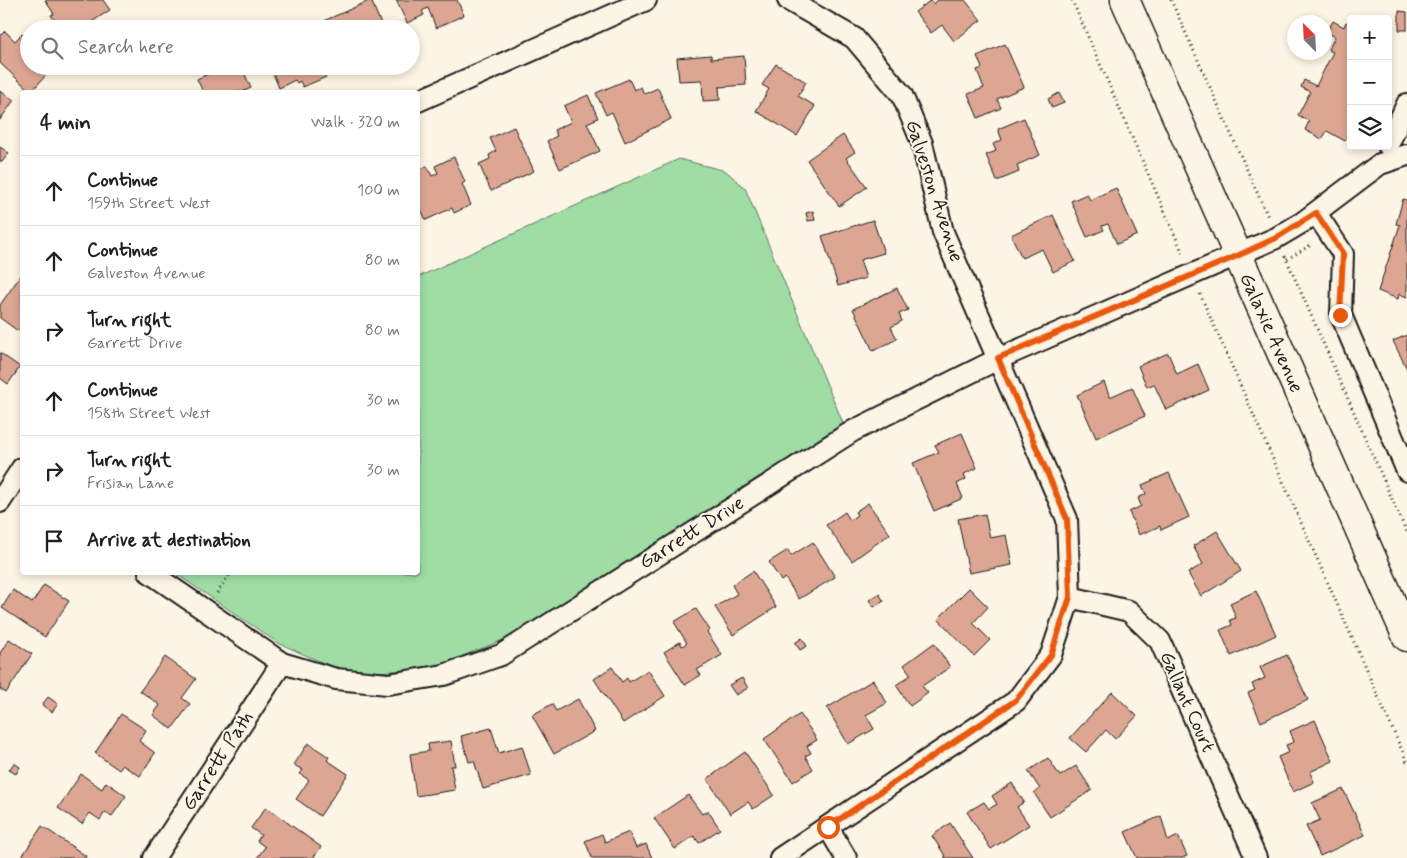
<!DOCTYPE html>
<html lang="en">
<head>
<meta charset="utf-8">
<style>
	body { margin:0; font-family:Mynerve,sans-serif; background:#f2f2f2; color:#202124 }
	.controls { position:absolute; right:15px; top:15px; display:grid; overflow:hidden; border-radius:5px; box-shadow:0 2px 8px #0003 }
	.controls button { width:45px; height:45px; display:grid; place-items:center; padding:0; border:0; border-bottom:1px solid #e0e0e0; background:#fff; color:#202124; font:25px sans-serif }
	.compass { position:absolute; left:1287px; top:15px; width:45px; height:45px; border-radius:50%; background:#fff; box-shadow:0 2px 8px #0003; rotate:336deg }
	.stop { position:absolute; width:15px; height:15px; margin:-11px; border:4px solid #ea580c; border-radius:50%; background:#fff }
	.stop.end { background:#ea580c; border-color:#fff; box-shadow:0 1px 5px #0008 }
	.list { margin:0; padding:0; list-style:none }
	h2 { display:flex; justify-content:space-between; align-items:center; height:65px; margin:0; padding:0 20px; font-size:21px }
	h2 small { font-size:16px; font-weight:400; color:#757577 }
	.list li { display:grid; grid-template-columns:32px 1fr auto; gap:15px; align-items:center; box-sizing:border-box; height:70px; padding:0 20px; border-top:1px solid #e0e0e0 }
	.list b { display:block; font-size:19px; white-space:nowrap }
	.list p { margin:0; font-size:16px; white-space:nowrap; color:#757577 }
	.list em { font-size:16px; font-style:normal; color:#757577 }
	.icon { flex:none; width:28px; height:28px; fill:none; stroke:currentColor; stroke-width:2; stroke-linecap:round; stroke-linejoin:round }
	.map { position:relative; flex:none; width:1407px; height:858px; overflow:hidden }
	.search { position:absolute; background:#fff; box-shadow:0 2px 8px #0003; left:20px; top:20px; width:400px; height:55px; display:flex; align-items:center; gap:12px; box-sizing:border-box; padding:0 18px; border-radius:28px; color:#757577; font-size:19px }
	.panel { position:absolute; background:#fff; box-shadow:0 2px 8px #0003; left:20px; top:90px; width:400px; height:485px; border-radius:5px }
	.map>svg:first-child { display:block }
	.green { fill:#9fdda5; stroke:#5e7c60 }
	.building { fill:#dda693; stroke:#1c1c1c }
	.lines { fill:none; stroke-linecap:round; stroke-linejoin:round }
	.street-casing { stroke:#1c1c1c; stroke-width:24 }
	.secondary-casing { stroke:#1c1c1c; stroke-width:31 }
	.path { stroke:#1c1c1c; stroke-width:3; stroke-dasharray:1 4; stroke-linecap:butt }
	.street { stroke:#fcf5e5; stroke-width:20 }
	.secondary { stroke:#fcf5e5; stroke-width:28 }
	.route { stroke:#ea580c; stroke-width:6 }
	.labels { text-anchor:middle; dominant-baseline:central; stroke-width:4; stroke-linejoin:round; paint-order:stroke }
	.street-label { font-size:20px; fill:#1c1c1c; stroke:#fcf5e5 }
</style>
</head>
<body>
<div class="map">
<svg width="1407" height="858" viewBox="0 0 1407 858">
	<rect width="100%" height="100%" fill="#fcf5e5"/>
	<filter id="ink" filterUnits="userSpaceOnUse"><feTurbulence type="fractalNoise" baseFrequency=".02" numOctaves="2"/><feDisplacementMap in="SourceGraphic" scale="10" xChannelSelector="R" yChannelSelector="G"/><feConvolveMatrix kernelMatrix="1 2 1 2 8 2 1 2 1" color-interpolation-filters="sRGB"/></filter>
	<g filter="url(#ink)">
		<path class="green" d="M679,159L726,171L745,188L843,423L621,567L508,638L445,663L408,670L377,672L354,671L328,665L278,643L175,573L418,572V277Z"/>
		<g class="building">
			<path d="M45,0H103L110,10L90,23L91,27L88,29H60L51,15L54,14Z"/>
			<path d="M371,0L383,29H330L326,20Z"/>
			<path d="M396,0H457L464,15L436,28L428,8L422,11L424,15L407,23Z"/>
			<path d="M931,0L933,4L938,0H965L981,20L954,41L942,25L931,33L915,12Z"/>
			<path d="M1399,11L1407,12V30H1399Z"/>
			<path d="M1333,21L1344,27L1346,22L1351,25V130L1345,141L1327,131L1322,139L1305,130L1309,121L1298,115L1310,92L1301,87L1304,80L1316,86L1333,52L1328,50L1335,37L1327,32Z"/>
			<path d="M5,31L15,41L22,34L28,39L29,38V66H49L44,71L47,74L31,92L0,63V36Z"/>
			<path d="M1005,44L1024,87L997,99L1001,108L978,118L968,94L984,88L977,70L982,68L977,56Z"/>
			<path d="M711,55V59L744,56L746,85L719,87L720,100L703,101L702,80L679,81L677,58Z"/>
			<path d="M776,64L806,82L798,96L815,106L797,136L756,111L769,89L762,85Z"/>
			<path d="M225,66H241L251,88L242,92H203L197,79Z"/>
			<path d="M270,66H321L326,77L303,87L300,81L297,83L295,80L279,88Z"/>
			<path d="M629,79L634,90L641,87L644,94L658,88L671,119L625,142L612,112L606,115L596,93Z"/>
			<path d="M0,91L14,100L0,120Z"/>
			<path d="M1059,93L1064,103L1052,108L1048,99Z"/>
			<path d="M588,95L598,118L587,123L600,151L560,169L547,141L557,136L554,130L571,122L564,106Z"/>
			<path d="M1024,118L1040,155L1017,165L1019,172L997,181L986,155L996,151L993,144L1002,140L998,129Z"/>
			<path d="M514,127L534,171L491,191L479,164L490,159L489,155L496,151L490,138Z"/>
			<path d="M843,135L855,152L846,158L867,187L839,206L807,160Z"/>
			<path d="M0,147L9,153L2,162L0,161Z"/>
			<path d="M454,157L465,182L462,184L471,205L454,213L452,208L426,220L418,203V170L427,166L432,176L438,173L435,166Z"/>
			<path d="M1116,188L1137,235L1117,244L1108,224L1102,226L1104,230L1087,237L1071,201L1087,194L1090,200Z"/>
			<path d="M1403,199L1407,200V297L1399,294L1398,299L1378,291L1400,225L1396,224Z"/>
			<path d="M813,211L815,220L808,221L806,213Z"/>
			<path d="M1053,215L1075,261L1053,272L1042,249L1022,258L1011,235Z"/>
			<path d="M873,220L884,253L860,260L866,278L838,286L822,236Z"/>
			<path d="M21,275L22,276V325L18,331L0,318V305Z"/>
			<path d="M897,288L908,310L899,314L902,321L891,327L897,339L873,351L853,309Z"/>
			<path d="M1407,335V369L1393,341Z"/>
			<path d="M0,353L20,367L8,384L0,378Z"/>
			<path d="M1168,353L1177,374L1198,364L1209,390L1166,410L1154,384L1147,387L1138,366Z"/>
			<path d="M1104,382L1110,397L1132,387L1145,416L1096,438L1077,395Z"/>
			<path d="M962,433L977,468L964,474L966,479L957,484L963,498L934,511L913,463L939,452L935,445Z"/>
			<path d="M1169,473L1189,517L1161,530L1160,526L1139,535L1129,512L1141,506L1138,498L1146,494L1142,485Z"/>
			<path d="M868,503L890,534L852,561L826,525L845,512L850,520L857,515L855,512Z"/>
			<path d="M985,514L990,538L1006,535L1012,565L969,573L958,519Z"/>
			<path d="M1217,531L1241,571L1201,596L1188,573L1203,564L1193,546Z"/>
			<path d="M813,542L835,577L799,599L785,578L781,581L769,562L788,550L791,556Z"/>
			<path d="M753,571L776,607L733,635L715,607L737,594L732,585Z"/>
			<path d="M44,585L69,601L45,637L2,608L13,590L32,603Z"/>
			<path d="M969,588L988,607L973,623L990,640L974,656L938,619Z"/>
			<path d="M1256,591L1276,635L1231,656L1220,630L1232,625L1230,620L1236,618L1230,603Z"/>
			<path d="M879,594L884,601L874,607L869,600Z"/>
			<path d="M696,609L710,630L707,632L722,655L697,670L701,675L685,685L664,652L680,642L682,646L687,643L674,622Z"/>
			<path d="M802,638L807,646L800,650L795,643Z"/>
			<path d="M9,639L32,654L6,693L0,689V653Z"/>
			<path d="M934,643L950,667L922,686L928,693L910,706L896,685L911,675L904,665Z"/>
			<path d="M1287,655L1308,700L1261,722L1248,693L1255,690L1252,684L1265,678L1260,667Z"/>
			<path d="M165,657L196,679L182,698L190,704L172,729L153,715L160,705L140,691Z"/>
			<path d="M612,667L622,682L627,678L629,682L648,670L665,696L623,723L594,679Z"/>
			<path d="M742,678L748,688L736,695L729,685Z"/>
			<path d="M873,680L887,703L866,715L874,729L848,744L827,708Z"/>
			<path d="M1112,692L1137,716L1115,739L1106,730L1086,752L1070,738Z"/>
			<path d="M48,697L58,704L52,712L42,705Z"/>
			<path d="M578,699L595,731L554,754L532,715L552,704L556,711Z"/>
			<path d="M121,714L146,730L139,741L155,753L140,776L122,765L119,770L95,753Z"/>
			<path d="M800,714L817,740L807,746L811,753L805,756L813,769L793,782L764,739Z"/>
			<path d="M1315,720L1333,761L1310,772L1314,782L1293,792L1278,757L1289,752L1286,745L1294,742L1290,731Z"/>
			<path d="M491,728L499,753L522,746L531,775L483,789L474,761L469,762L461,736Z"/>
			<path d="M451,741L455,766H451L455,790L416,796L410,754L429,751L428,744Z"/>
			<path d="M308,743L329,757L327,760L348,774L320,816L296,799L309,780L300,774L303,770L294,765Z"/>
			<path d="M745,752L774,795L753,809L748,802L730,814L707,779Z"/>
			<path d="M1048,758L1060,776L1076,766L1092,790L1050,817L1034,793L1040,789L1028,771Z"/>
			<path d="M14,763L20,767L16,774L9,770Z"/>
			<path d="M81,774L102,789L106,782L126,796L112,816L105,812L100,820L90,813L82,824L58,808Z"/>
			<path d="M1012,783L1024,802L1017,807L1029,825L991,849L967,812L984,802L989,809L997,804L992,796Z"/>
			<path d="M1343,789L1365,835L1320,856L1306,826L1320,820L1312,803Z"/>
			<path d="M688,795L702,814L708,811L720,829L699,843L694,836L675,849L654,818Z"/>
			<path d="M266,807L321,847L313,858H257L265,847L257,841L261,835L251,828Z"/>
			<path d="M1161,816L1168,841L1178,836L1187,856L1182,858H1137L1125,832Z"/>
			<path d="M950,823L973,858H944L946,857L932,836Z"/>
			<path d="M42,826L86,856L85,858H21Z"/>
			<path d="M629,832L636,848L646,844L652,858H592L585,841L602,834L605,842Z"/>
		</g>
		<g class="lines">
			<g class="street-casing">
				<g id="street">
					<path d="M418,101L646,0"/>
					<path d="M1388,145L1407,104"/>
					<path d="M1316,213L1343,254L1341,315L1407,471"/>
					<path d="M0,502L22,468"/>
					<path d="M149,572L282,663L336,679L388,684L444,675L501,655L853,431L998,359L1276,238L1303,222L1380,164L1407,155"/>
					<path d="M1070,597L1129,611L1160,641L1256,858"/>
					<path d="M828,827L846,858"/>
					<path d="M154,858L282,663"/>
					<path d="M780,858L1016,701L1051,655L1070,597L1067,519L943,232L922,143L902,95L854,38L788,0"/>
				</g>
			</g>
			<g class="secondary-casing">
				<path id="secondary" d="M1125,0L1407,637"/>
			</g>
			<g class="path">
				<path d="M1072,0L1184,256"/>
				<path d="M1171,0L1269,219"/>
				<path d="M1285,256L1407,533"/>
				<path d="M1287,259L1311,245"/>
				<path d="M1200,294L1407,762"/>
				<path d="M217,593L231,572"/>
			</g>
			<use href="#street" class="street"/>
			<use href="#secondary" class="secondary"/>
		</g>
	</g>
	<g class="lines" filter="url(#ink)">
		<path class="route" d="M828,827L1016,700L1051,655L1070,597L1067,519L998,358L1237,256L1276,238L1316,213L1343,254L1340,315"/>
	</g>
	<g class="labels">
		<g class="street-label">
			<text transform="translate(934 191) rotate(72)">Galveston Avenue</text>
			<text transform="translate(1271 333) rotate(66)">Galaxie Avenue</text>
			<text transform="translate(692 533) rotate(-32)">Garrett Drive</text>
			<text transform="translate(1187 702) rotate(66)">Gallant Court</text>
			<text transform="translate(218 761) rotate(-57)">Garrett Path</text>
		</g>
	</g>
</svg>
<div class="controls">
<button>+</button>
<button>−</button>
<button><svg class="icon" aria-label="layers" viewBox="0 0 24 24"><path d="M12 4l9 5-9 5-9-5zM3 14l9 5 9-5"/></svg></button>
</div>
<svg class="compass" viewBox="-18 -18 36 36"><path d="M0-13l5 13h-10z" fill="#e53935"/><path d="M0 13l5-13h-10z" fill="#757577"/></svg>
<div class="stop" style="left:828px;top:827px"></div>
<div class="stop end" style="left:1340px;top:315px"></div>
<div class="search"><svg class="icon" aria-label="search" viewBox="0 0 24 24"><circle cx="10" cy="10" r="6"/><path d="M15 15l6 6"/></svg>Search here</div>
<section class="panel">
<h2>4 min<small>Walk · 320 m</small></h2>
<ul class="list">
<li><svg class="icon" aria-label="ahead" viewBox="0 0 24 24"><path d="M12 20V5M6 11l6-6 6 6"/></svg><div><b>Continue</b><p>159th Street West</p></div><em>100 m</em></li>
<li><svg class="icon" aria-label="ahead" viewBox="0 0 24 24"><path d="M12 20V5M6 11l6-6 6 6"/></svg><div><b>Continue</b><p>Galveston Avenue</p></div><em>80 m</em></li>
<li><svg class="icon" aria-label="right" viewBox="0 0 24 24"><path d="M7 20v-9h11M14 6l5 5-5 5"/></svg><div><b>Turn right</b><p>Garrett Drive</p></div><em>80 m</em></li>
<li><svg class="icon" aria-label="ahead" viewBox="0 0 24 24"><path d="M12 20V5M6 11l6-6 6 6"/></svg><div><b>Continue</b><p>158th Street West</p></div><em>30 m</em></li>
<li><svg class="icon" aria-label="right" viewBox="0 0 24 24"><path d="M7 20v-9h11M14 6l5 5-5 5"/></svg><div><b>Turn right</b><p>Frisian Lane</p></div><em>30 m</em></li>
<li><svg class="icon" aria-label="arrive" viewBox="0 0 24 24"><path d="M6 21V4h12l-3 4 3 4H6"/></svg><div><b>Arrive at destination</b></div></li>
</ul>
</section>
</div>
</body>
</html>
